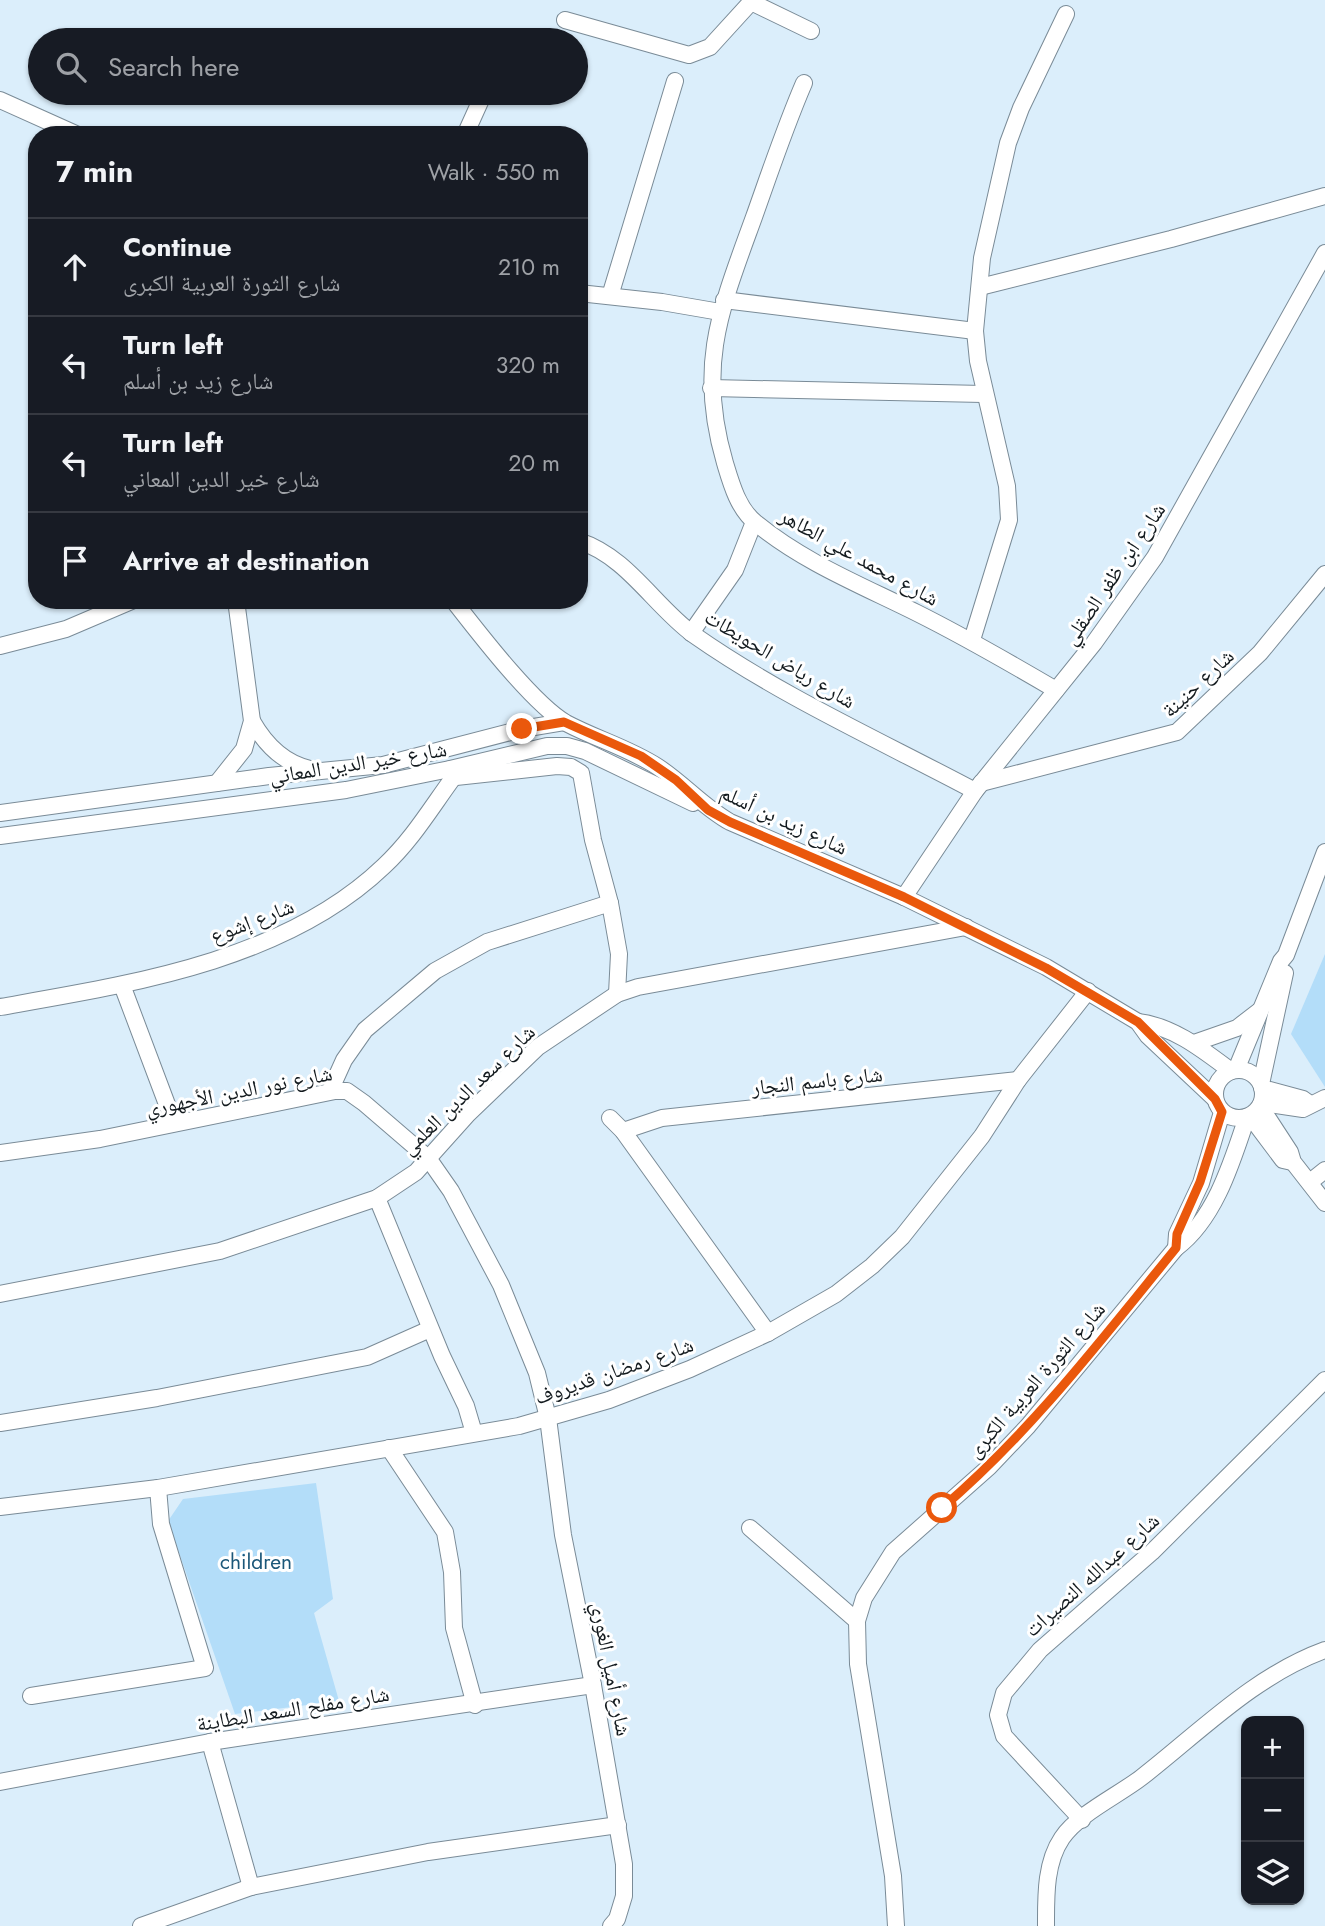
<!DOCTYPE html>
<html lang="en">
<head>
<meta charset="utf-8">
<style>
	body { margin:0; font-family:Jost,"Noto Naskh Arabic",sans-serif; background:#242831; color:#f1f3f6 }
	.controls { position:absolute; right:21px; bottom:21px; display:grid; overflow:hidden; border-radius:14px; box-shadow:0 2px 5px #0004 }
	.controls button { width:63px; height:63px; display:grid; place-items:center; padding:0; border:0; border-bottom:2px solid #363941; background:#171b24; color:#f1f3f6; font:35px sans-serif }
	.stop { position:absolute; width:21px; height:21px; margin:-16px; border:5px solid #ea580c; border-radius:50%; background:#fff }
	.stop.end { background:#ea580c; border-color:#fff; box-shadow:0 2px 7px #0008 }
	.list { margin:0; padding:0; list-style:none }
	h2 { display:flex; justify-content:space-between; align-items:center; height:91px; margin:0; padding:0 28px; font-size:30px }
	h2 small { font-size:23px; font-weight:400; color:#9ea1a6 }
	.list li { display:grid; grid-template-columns:46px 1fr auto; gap:21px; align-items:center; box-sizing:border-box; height:98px; padding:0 28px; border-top:2px solid #363941 }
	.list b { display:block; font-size:26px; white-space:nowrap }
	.list p { margin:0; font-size:23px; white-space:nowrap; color:#9ea1a6 }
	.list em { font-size:23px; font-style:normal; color:#9ea1a6 }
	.icon { flex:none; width:38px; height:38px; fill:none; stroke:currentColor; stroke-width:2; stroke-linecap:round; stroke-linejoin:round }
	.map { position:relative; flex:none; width:1325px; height:1926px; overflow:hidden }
	.search { position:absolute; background:#171b24; box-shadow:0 2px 5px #0004; left:28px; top:28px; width:560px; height:77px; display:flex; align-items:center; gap:18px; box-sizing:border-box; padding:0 24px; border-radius:38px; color:#9ea1a6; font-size:26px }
	.panel { position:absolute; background:#171b24; box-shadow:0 2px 5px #0004; left:28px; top:126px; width:560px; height:483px; border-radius:28px }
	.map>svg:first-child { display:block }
	.green { fill:#b3ddf9 }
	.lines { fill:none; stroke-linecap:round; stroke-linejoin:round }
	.minor-casing { stroke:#7a8b97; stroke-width:18 }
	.minor { stroke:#fff; stroke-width:16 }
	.route { stroke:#ea580c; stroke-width:9 }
	.labels { text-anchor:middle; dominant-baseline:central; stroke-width:6; stroke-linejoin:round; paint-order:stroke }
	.street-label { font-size:21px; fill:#131a1e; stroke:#fff }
	.park-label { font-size:21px; fill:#1b5779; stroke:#fff }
</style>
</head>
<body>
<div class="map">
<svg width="1325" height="1926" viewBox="0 0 1325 1926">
	<rect width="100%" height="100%" fill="#dbeefb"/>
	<g class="green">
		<path d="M1325,954V1087L1291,1034Z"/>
		<path d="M316,1483L333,1599L314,1613L339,1701L235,1714L168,1521L183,1499Z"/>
	</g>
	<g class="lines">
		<g class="minor-casing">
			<g id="minor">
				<path d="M565,20L689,55L710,47L751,2L811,31"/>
				<path d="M804,83C785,127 770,172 754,217C721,308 696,365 725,463C731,483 738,509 756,523C803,562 863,586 917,613C965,637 1010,663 1056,690"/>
				<path d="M0,100L78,135"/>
				<path d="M465,135L484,93"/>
				<path d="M980,287L1171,239L1325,196"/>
				<path d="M579,293L662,302L720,312"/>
				<path d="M610,296L675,81"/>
				<path d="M724,300L975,331"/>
				<path d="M711,388L983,394"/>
				<path d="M579,541C628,557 654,606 694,635C781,696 881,741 975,791"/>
				<path d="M453,600C478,632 533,704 566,723C596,739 629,748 658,767C684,784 703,807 730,822L904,897L1046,967L1138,1022L1148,1036L1215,1099"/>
				<path d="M691,633L735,570L754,522"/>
				<path d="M972,640L1009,520L1007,486L978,361L975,331L982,258L1008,143L1021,108L1066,14"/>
				<path d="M0,646L66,629L134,600"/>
				<path d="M252,721C265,744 283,763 310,769"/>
				<path d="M456,777L557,766L571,767L581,773L593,840L610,903L619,954L617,994"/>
				<path d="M217,783L244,749L252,721L236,600"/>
				<path d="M981,783L1177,732L1260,653L1325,574"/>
				<path d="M0,813L269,776L383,765L522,729L564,722"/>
				<path d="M0,836L346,790L450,769L547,746H567L585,751L693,803"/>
				<path d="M904,897L975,791L1094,643L1155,557L1325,253"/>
				<path d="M122,985L174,1123"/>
				<path d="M0,1007C131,984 285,961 384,866C412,840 431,808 453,778L450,769"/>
				<path d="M1138,1022C1173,1026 1203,1050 1231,1071"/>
				<path d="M1194,1043L1237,1028L1259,1011"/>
				<circle cx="1239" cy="1094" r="24"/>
				<path d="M1236,1070L1281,961L1286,955L1325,852"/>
				<path d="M1261,1084L1285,973"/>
				<path d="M1262,1088L1303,1099L1310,1104"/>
				<path d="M330,1091L344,1060L365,1030L435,971L487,942L610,903"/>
				<path d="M1262,1103L1303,1109L1325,1098"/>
				<path d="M1260,1106L1290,1152L1293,1162L1325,1203"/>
				<path d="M1250,1116L1283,1160L1292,1162"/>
				<path d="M610,1118L623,1131L768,1333"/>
				<path d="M623,1131L662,1118L1018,1080"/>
				<path d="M0,1153L100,1139L335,1091H347L364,1103L428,1158L451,1191L501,1285L537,1373L548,1418L563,1535L593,1685L624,1864V1896L617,1919L611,1926"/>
				<path d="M1310,1182L1325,1170"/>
				<path d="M377,1198L442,1356L466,1406L474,1433"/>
				<path d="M1176,1248L1177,1234L1201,1183L1222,1112"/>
				<path d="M0,1294L220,1251L377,1198L416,1172L468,1114L538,1047L617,994L638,987L966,927"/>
				<path d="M0,1423L157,1398L367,1357L430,1329"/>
				<path d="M389,1448L445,1532L452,1572L454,1628L475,1705"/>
				<path d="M0,1507L158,1488L519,1426L609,1400L690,1369L768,1333L836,1294L872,1266L902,1237L982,1136L1018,1080L1088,991"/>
				<path d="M750,1528L857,1621"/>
				<path d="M31,1696L205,1668L161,1524L158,1488"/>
				<path d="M210,1742L251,1887"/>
				<path d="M0,1782L210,1742L593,1685"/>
				<path d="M1082,1820L1004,1736L998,1715L1004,1693L1040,1650L1152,1552L1325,1380"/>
				<path d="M141,1926L251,1887L428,1852L618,1825"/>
				<path d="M896,1926L893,1876L858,1664L857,1621L864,1598L893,1552L989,1467L1028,1426L1176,1248C1215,1219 1232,1162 1247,1117"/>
				<path d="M1046,1926C1046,1897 1045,1863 1062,1838C1078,1814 1119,1795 1142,1777C1201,1731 1254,1676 1325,1650"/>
			</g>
		</g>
		<use href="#minor" class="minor"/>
	</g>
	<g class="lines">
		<path class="route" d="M522,729L564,722L641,756L676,780L708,810L730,822L904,897L1046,968L1138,1022L1215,1099L1222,1112L1200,1182L1177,1234L1176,1248C1102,1339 1031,1432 942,1508"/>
	</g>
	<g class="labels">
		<g class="street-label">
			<text transform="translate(859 557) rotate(29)">شارع محمد علي الطاهر</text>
			<text transform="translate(1114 574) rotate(-56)">شارع ابن ظفر الصقلي</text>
			<text transform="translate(780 659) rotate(31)">شارع رياض الحويطات</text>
			<text transform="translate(1198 683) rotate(-43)">شارع حنينة</text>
			<text transform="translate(358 763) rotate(-9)">شارع خير الدين المعاني</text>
			<text transform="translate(784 820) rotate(25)">شارع زيد بن أسلم</text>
			<text transform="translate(252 921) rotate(-21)">شارع إشوع</text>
			<text transform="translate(817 1081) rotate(-6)">شارع باسم النجار</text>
			<text transform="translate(468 1090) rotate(-44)">شارع سعد الدين العلمي</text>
			<text transform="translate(239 1091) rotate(-11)">شارع نور الدين الأجهوري</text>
			<text transform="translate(614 1371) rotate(-19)">شارع رمضان قديروف</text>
			<text transform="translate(1036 1380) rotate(-49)">شارع الثورة العربية الكبرى</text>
			<text transform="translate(1092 1575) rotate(-42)">شارع عبدالله النصيرات</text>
			<text transform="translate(611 1669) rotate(79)">شارع أميل الغوري</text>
			<text transform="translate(293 1709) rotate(-9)">شارع مفلح السعد البطاينة</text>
		</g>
		<g class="park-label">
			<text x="256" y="1562">children</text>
		</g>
	</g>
</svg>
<div class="controls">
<button>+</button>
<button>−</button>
<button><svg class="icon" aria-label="layers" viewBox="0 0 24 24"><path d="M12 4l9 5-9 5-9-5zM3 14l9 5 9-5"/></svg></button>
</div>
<div class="stop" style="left:942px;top:1508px"></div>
<div class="stop end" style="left:522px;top:729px"></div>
<div class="search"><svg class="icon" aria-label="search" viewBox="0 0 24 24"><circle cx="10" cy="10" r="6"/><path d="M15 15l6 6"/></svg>Search here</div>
<section class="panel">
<h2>7 min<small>Walk · 550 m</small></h2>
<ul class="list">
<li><svg class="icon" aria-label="ahead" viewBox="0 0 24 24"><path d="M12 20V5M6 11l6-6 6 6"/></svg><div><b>Continue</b><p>شارع الثورة العربية الكبرى</p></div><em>210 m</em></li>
<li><svg class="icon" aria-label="left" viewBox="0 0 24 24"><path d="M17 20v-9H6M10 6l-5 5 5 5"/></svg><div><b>Turn left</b><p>شارع زيد بن أسلم</p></div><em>320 m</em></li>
<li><svg class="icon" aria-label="left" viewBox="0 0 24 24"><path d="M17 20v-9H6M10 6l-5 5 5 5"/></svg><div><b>Turn left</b><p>شارع خير الدين المعاني</p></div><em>20 m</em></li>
<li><svg class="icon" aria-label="arrive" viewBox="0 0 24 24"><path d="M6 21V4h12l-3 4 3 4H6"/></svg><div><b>Arrive at destination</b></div></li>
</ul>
</section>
</div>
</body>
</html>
